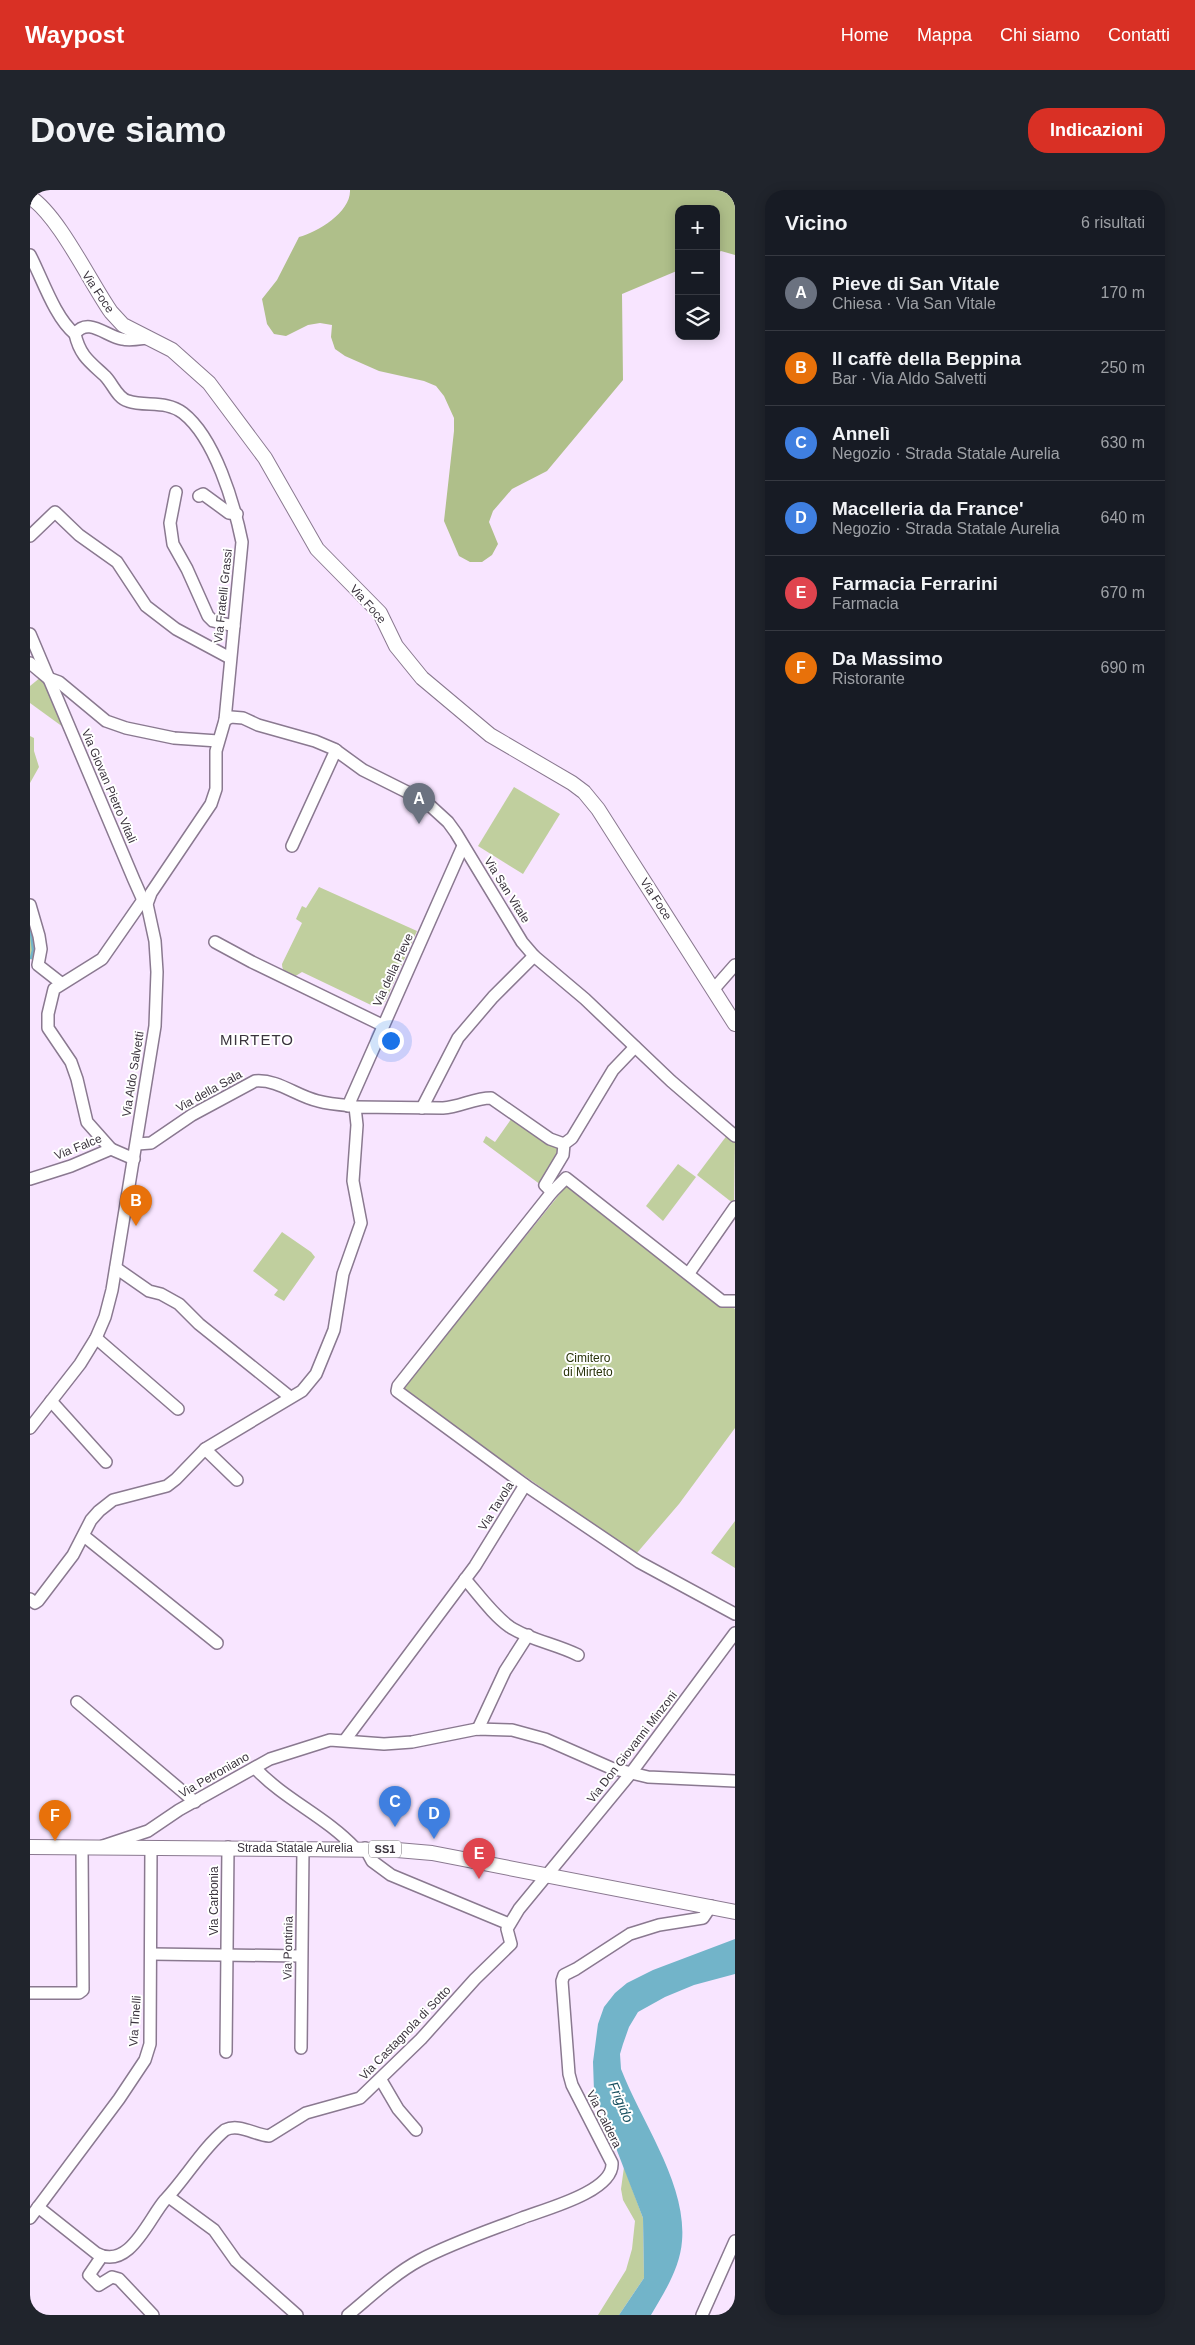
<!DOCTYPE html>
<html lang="it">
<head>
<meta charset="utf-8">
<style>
	body { margin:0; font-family:Helvetica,sans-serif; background:#20242c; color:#f1f3f6 }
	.controls { position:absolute; right:15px; top:15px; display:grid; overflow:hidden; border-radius:10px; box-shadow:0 2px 12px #0003 }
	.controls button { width:45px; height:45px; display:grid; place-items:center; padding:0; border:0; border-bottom:1px solid #363941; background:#171b24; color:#f1f3f6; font:25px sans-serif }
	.you { position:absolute; left:360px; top:850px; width:18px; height:18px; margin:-12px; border:4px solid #fff; border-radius:50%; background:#1a73e8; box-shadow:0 0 0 8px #1a73e833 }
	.badge { display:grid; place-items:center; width:32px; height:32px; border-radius:50%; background:#d93025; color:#fff; font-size:16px; font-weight:700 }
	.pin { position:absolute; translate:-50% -41px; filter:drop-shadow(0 1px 2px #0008) }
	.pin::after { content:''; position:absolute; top:26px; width:18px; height:15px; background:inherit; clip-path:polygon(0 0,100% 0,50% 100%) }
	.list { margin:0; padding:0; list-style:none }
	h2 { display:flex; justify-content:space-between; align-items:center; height:65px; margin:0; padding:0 20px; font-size:21px }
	h2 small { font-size:16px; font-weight:400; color:#9ea1a6 }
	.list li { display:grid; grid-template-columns:32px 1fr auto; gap:15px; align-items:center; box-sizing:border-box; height:75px; padding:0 20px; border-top:1px solid #363941 }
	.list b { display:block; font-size:19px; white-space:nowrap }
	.list p { margin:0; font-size:16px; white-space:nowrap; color:#9ea1a6 }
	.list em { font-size:16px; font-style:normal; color:#9ea1a6 }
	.icon { flex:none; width:28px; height:28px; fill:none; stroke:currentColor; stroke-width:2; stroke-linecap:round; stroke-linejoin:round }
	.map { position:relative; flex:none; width:705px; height:2125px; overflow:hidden; border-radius:20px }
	header { display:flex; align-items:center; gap:30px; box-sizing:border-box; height:70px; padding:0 25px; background:#d93025; color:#fff }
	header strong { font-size:24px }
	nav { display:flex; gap:28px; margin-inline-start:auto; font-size:18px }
	.intro { display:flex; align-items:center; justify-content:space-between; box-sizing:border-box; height:120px; padding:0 30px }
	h1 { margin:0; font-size:35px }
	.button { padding:12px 22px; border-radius:20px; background:#d93025; color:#fff; font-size:18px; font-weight:700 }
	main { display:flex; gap:30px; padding:0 30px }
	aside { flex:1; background:#171b24; border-radius:20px; box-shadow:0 2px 12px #0003 }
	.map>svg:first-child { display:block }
	.green { fill:#c0cf9e }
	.forest { fill:#afbf8a }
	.water { fill:#72b4c9 }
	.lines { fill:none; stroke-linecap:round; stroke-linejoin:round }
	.stream { stroke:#72b4c9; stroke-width:2.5 }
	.minor-casing { stroke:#8a7990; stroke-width:14 }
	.major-casing { stroke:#8a7990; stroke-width:16 }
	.minor { stroke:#fff; stroke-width:11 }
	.major { stroke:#fff; stroke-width:14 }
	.labels { text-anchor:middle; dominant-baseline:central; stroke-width:4; stroke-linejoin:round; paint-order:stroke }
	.shield { fill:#fff; stroke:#767178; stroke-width:1 }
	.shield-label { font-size:11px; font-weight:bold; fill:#3b343e }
	.street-label { font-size:12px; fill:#3b343e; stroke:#fff }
	.park-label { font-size:12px; fill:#29330a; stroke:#fff }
	.water-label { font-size:14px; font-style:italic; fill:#1a5161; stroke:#fff }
	.quarter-label { font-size:15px; letter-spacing:1px; fill:#3b343e; stroke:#fff }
</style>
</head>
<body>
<header>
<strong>Waypost</strong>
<nav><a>Home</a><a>Mappa</a><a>Chi siamo</a><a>Contatti</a></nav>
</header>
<div class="intro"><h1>Dove siamo</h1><a class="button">Indicazioni</a></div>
<main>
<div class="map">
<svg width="705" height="2125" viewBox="0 0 705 2125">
	<rect width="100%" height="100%" fill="#f8e5ff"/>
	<g class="green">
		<path d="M11,487L33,537L0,513V496Z"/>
		<path d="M0,546L4,548V561L9,577L0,593Z"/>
		<path d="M484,597L530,624L493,684L448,656Z"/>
		<path d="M289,697L387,741L355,812L345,808L341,815L272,782L264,787C257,784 252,782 252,774L272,733L266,729L272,716L276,718Z"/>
		<path d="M0,721L8,746L6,771L0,769Z"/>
		<path d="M484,925L529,959L530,963L511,995L453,952L456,946L465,952Z"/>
		<path d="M698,944L705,951L704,1014L667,985Z"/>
		<path d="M648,974L666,987L633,1031L616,1016Z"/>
		<path d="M537,995L694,1118L702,1117L705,1119V1238L649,1314L606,1364L372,1200Z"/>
		<path d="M252,1042L281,1062L285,1067L254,1111L244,1105L248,1100L223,1081Z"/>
		<path d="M705,1331V1378L681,1363Z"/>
		<path d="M594,1977L613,2028L614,2088L589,2125H568L596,2080L602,2059L605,2031L593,2010L591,1999Z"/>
	</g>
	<path class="forest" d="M320,0H705V65L691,61L686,64V19H649V80L592,104L593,190L517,281L482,299L463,321L459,332L468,354L462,365L452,372H440L429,366L414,331L424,241V228L414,206L406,196L394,191L349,181L315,166L305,159L301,147L302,135L290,133L278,135L256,146L244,144L237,134L232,109L247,90L269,47C288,42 321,22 320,0Z"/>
	<path class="water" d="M705,1749V1784L664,1795L635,1807L608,1822L599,1837L593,1854L590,1864L591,1879C611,1931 657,1994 652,2051C650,2078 634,2103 621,2125H589L614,2088L613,2028L564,1901L563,1872L568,1834L574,1817L585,1803L597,1793L623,1780Z"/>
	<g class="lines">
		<path class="stream" d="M0,735L3,760L1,768"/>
		<g class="minor-casing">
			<g id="minor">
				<path d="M0,65C12,88 25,128 45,144"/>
				<path d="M146,302L140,333L143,354L157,379L178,426L183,431L204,436"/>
				<path d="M169,306L173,304L199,323L207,324"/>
				<path d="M0,346L25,322L49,345L87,372L116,416L146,439L200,468"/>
				<path d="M0,444L104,690L112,708L117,714"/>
				<path d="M0,473L18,488L29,492L76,531L96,538L144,548L188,551"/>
				<path d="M195,530L201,527L213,528L228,535L285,551L304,559L333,580L395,611L418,632L426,643L492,752L504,766L555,809L641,891L705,946"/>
				<path d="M262,656L306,560"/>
				<path d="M0,715L9,746L11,759L8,775L31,793"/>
				<path d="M185,752L222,772L352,835"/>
				<path d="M683,800L705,775"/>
				<path d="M318,916L433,656"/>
				<path d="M392,918L428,848L463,807L504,766"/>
				<path d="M107,954L121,953L162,925L225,891C248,889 266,906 288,911C299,914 312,915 323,916"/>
				<path d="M81,959L57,932L47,889L41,872L18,838V824L24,799L72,769L113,710"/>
				<path d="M0,989L41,976L81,959L104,969"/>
				<path d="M522,1002L515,995L533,965L534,954L542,948L583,880L605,857"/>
				<path d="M86,1078L119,1101L131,1104L149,1114L169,1134L260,1207"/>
				<path d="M659,1083L705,1017"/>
				<path d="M705,1111H692L536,988L522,1002L368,1196L367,1201L495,1295L609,1372L705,1424"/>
				<path d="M66,1148L148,1219"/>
				<path d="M21,1211L76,1272"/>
				<path d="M0,1238L50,1174L66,1148L75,1127L82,1100L125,836L127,782L125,751L117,714L121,703L181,614L186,599V561L195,530L212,352C204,313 185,248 153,223C136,210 116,217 98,211C87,208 83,194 75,186C60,172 50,166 45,144C58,126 77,147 92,149C100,151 109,149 117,148"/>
				<path d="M175,1259L207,1290"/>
				<path d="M54,1346L187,1453"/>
				<path d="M435,1389C449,1405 463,1425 480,1437C500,1450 526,1454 548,1465"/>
				<path d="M0,1409L5,1413L8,1411L43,1365L61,1330L69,1321L83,1310L137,1296L146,1289L175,1259L272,1201L286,1184L304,1140L313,1084L331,1033L323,991L327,935L325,917L413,918C430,917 444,908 461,908L520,949L534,954"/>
				<path d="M47,1512L165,1612"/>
				<path d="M448,1539L475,1481L498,1445"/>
				<path d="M315,1550L445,1376L495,1295"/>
				<path d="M225,1578C255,1610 295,1626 325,1658"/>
				<path d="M73,1656L118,1641L149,1620L240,1569L300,1550L354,1554L382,1552L447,1539L482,1540L515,1549L581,1578L618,1587L705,1591"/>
				<path d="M335,1658L342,1671L361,1685L479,1734"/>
				<path d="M121,1764L271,1766"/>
				<path d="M0,1803H49L53,1800L52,1657"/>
				<path d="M271,1858L273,1658"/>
				<path d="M196,1862L198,1657"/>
				<path d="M351,1890L368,1919L386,1940"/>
				<path d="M139,2007L184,2040L206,2071L267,2125"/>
				<path d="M8,2017L66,2063C99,2082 119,2028 135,2010C156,1988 172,1959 195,1940C209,1933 225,1945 239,1946L276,1923L330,1908L391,1849L445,1789L481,1754L477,1739L489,1719L601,1583L705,1443"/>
				<path d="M0,2028L89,1909L115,1870L120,1854L121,1657"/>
				<path d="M72,2066L59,2085L69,2095L82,2087L89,2089L123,2125"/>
				<path d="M318,2125C341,2106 364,2084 390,2070C422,2053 458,2041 492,2028C512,2020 584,2002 582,1973L542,1895L539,1884L532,1791L534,1785L546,1779L600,1744L629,1735L673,1728L681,1716"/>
				<path d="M672,2125L705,2051"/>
			</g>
		</g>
		<g class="major-casing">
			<g id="major">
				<path d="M0,7C29,26 60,92 81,122L93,135L142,160L179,193L235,268L287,359L350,423L366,456L392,488L460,545L542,593L554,602L568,619L705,834"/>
				<path d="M0,1657L367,1660L402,1663L705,1722"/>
			</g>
		</g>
		<use href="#minor" class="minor"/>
		<use href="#major" class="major"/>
	</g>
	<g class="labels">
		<rect class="shield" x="339" y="1650.5" width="32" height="17" rx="4"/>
		<g class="shield-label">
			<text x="355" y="1659">SS1</text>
		</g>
		<g class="street-label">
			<text transform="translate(68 102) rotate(56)">Via Foce</text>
			<text transform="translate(193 406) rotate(-84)">Via Fratelli Grassi</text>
			<text transform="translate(338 414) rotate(48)">Via Foce</text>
			<text transform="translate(79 596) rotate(67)">Via Giovan Pietro Vitali</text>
			<text transform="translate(477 700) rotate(58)">Via San Vitale</text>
			<text transform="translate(626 709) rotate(57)">Via Foce</text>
			<text transform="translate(363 780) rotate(-65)">Via della Pieve</text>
			<text transform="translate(103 884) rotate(-81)">Via Aldo Salvetti</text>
			<text transform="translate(179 901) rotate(-29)">Via della Sala</text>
			<text transform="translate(48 957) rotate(-22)">Via Falce</text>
			<text transform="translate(466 1316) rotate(-58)">Via Tavola</text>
			<text transform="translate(602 1557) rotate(-52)">Via Don Giovanni Minzoni</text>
			<text transform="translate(184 1585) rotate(-30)">Via Petroniano</text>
			<text x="265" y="1658">Strada Statale Aurelia</text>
			<text transform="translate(184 1711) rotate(-90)">Via Carbonia</text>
			<text transform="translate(258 1758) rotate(-89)">Via Pontinia</text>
			<text transform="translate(105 1831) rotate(-86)">Via Tinelli</text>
			<text transform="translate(375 1843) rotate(-46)">Via Castagnola di Sotto</text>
			<text transform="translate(574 1929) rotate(63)">Via Caldera</text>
		</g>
		<g class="park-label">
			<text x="558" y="1168">Cimitero<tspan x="558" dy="14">di Mirteto</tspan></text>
		</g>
		<g class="water-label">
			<text transform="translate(591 1912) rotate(67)">Frigido</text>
		</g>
		<g class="quarter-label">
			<text x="227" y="849">MIRTETO</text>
		</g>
	</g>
</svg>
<div class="controls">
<button>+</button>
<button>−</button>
<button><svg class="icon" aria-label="layers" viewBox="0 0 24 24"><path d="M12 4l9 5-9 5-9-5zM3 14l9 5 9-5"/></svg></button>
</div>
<div class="you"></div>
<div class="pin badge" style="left:389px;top:634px;background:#6b7280">A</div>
<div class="pin badge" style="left:106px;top:1036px;background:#e8710a">B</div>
<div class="pin badge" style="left:365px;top:1637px;background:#3f7fe0">C</div>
<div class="pin badge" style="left:404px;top:1649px;background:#3f7fe0">D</div>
<div class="pin badge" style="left:449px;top:1689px;background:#e0444e">E</div>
<div class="pin badge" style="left:25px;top:1651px;background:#e8710a">F</div>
</div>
<aside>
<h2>Vicino<small>6 risultati</small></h2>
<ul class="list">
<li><span class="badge" style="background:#6b7280">A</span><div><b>Pieve di San Vitale</b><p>Chiesa · Via San Vitale</p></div><em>170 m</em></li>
<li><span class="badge" style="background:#e8710a">B</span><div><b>Il caffè della Beppina</b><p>Bar · Via Aldo Salvetti</p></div><em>250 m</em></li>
<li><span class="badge" style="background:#3f7fe0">C</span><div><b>Annelì</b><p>Negozio · Strada Statale Aurelia</p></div><em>630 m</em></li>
<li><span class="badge" style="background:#3f7fe0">D</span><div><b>Macelleria da France'</b><p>Negozio · Strada Statale Aurelia</p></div><em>640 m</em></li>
<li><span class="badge" style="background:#e0444e">E</span><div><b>Farmacia Ferrarini</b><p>Farmacia</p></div><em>670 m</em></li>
<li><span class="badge" style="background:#e8710a">F</span><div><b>Da Massimo</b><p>Ristorante</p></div><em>690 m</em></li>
</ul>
</aside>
</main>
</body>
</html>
